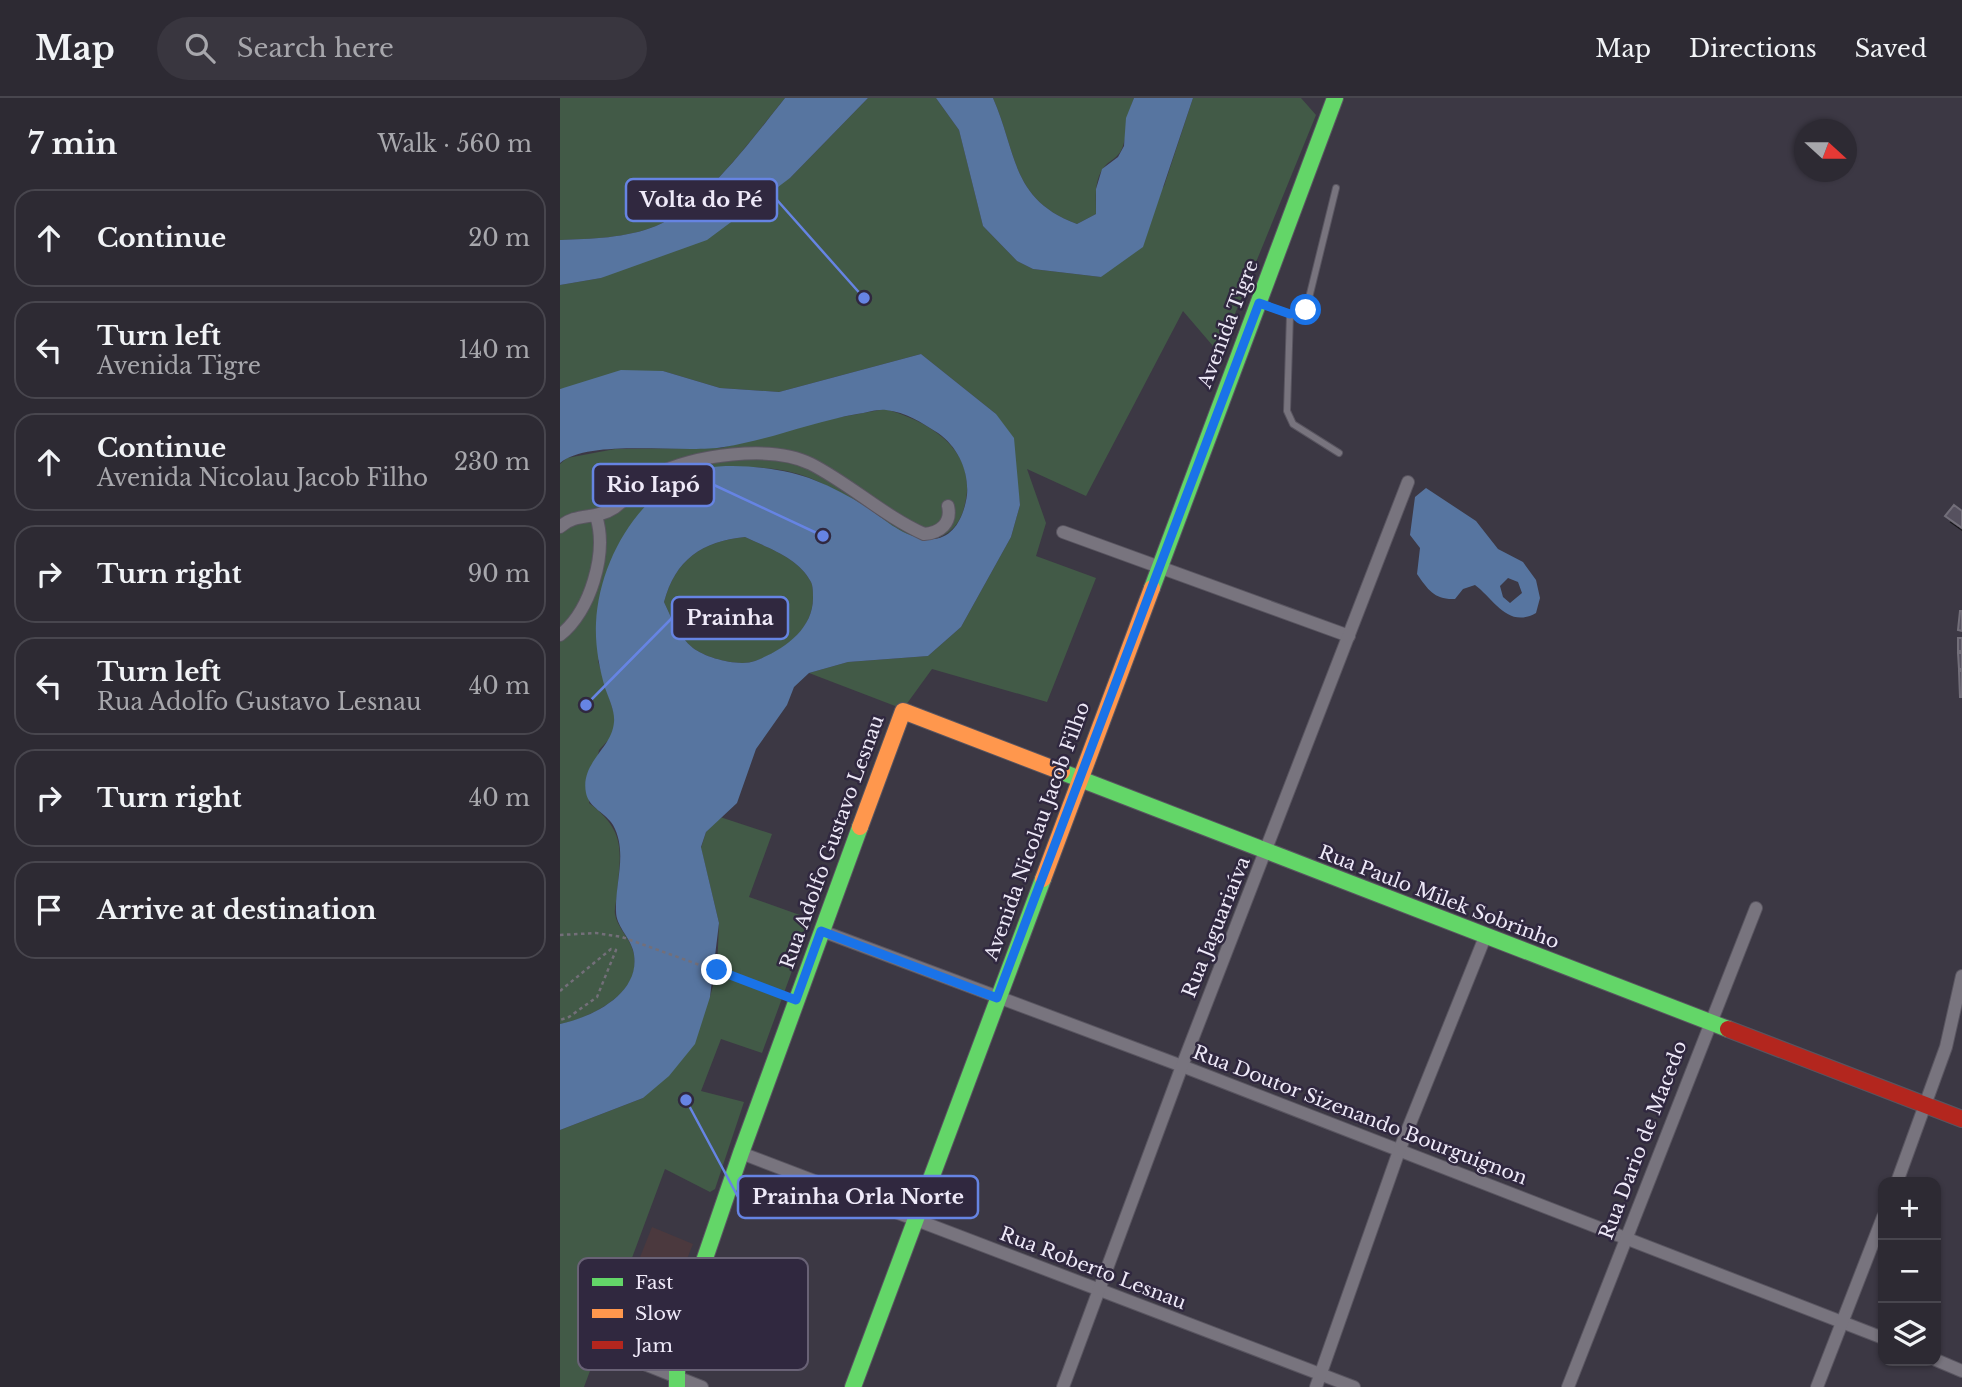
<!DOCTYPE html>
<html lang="en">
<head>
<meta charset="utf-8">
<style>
	body { margin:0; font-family:"Libre Baskerville",serif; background:#39363f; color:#f1f3f6 }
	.controls { position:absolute; right:21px; bottom:21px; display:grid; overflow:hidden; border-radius:14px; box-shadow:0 2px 5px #0004 }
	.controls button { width:63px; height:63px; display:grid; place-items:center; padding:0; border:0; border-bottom:2px solid #48464e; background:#2d2a33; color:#f1f3f6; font:35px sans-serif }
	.compass { position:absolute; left:1234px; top:21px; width:63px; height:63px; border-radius:50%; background:#2d2a33; box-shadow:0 2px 5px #0004; rotate:111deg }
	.stop { position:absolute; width:21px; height:21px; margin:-16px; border:5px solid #1a73e8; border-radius:50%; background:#fff }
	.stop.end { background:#1a73e8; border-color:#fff; box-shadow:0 2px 7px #0008 }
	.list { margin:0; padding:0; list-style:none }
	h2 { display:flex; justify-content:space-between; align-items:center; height:91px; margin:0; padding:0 28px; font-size:30px }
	h2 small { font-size:23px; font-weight:400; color:#a7a7ac }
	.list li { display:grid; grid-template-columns:46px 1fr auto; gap:21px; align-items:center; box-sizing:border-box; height:98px; margin:0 14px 14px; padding:0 14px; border:2px solid #48464e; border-radius:21px }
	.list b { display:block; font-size:26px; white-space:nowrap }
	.list p { margin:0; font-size:23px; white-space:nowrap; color:#a7a7ac }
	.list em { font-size:23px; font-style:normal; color:#a7a7ac }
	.icon { flex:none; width:38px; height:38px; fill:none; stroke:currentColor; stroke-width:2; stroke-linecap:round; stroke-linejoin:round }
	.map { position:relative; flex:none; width:1402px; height:1289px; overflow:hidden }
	header { display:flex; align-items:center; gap:42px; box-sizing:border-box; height:98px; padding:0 35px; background:#2d2a33; border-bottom:2px solid #48464e }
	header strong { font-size:33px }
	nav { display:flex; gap:38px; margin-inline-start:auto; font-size:24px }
	.search { width:490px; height:63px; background:#39363f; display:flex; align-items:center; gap:18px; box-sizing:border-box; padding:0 24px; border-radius:38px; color:#a7a7ac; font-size:26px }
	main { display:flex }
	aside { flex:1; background:#2d2a33 }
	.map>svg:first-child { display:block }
	.commercial { fill:#4b393e }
	.green { fill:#425a47 }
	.water { fill:#5775a0; fill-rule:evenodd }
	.building { fill:#56515f; stroke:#726e79; stroke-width:2; filter:url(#shadow) }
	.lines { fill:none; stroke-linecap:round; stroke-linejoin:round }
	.lane-casing { stroke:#595560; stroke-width:8 }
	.street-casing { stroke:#595560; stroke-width:14 }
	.fast-casing { stroke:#595560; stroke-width:18 }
	.slow-casing { stroke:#595560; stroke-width:18 }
	.jam-casing { stroke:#595560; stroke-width:18 }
	.path { stroke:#736f79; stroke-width:2.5; stroke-dasharray:3.5 3.5; stroke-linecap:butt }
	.lane { stroke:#78747e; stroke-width:6 }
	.street { stroke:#78747e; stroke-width:12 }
	.fast { stroke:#63d668; stroke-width:16 }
	.slow { stroke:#ff974d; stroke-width:16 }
	.jam { stroke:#b3261e; stroke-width:16 }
	.route { stroke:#1a73e8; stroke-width:9 }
	.labels { text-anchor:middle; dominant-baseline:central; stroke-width:5; stroke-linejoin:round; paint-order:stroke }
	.street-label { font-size:19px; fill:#eee9f8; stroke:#30283f }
	.key { fill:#30283f; stroke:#696276; stroke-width:2 }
	.key-label { font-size:19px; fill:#eee9f8 }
	.leader { fill:none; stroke:#6684e3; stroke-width:2.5 }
	.callout-dot { fill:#6684e3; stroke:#30283f; stroke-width:2.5 }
	.callout { fill:#30283f; stroke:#6684e3; stroke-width:2.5 }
	.callout-label { font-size:21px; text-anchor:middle; font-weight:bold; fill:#eee9f8 }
</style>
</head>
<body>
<header>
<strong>Map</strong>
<div class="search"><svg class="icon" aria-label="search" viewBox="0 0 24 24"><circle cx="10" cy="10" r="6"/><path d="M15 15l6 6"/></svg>Search here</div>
<nav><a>Map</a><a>Directions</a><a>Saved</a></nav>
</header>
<main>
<aside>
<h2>7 min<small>Walk · 560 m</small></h2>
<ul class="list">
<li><svg class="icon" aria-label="ahead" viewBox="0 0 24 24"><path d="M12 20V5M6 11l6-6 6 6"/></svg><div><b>Continue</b></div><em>20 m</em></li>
<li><svg class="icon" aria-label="left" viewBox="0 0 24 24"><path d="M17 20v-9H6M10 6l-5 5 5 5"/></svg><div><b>Turn left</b><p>Avenida Tigre</p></div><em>140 m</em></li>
<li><svg class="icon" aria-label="ahead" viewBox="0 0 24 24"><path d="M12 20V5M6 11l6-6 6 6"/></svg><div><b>Continue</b><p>Avenida Nicolau Jacob Filho</p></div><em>230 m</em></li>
<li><svg class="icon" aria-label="right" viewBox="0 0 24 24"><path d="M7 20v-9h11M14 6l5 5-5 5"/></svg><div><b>Turn right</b></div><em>90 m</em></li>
<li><svg class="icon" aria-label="left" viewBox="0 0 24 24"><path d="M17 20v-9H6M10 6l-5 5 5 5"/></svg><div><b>Turn left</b><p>Rua Adolfo Gustavo Lesnau</p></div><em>40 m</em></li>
<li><svg class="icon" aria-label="right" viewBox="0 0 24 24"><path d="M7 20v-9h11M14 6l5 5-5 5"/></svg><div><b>Turn right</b></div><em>40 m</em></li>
<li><svg class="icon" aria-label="arrive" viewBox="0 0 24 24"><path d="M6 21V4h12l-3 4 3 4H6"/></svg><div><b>Arrive at destination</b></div></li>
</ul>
</aside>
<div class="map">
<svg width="1402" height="1289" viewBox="0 0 1402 1289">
	<defs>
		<filter id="shadow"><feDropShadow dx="6" dy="6" stdDeviation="0" flood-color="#0009"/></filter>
	</defs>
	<rect width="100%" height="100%" fill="#3c3844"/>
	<path class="commercial" d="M92,1129L133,1146L95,1241L54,1225Z"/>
	<g class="green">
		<path d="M0,0H225C192,40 144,108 96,128C67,140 31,141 0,142Z"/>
		<path d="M308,0H376L399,32L423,128L457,163L473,171L541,179L604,88L633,0H741L756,17L659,255L623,213L526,398L467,371L486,425L476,458L536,480L487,604L372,571L343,611L249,575L288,564L368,558L401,529L451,439L460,407L456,377L436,316L361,256L219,294L160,290L103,273L0,291V187L41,180L230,80Z"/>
		<path d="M433,0H574C567,17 568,33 563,48C559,61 548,62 542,72C534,85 536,102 536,116L517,126C451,101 458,58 433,0Z"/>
		<path d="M325,311C371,324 420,353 404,410C397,437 373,448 347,437C332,431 320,417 307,410C289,399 269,388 250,380C212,365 168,368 129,374L38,563L55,619L53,637L39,652L29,705C66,733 61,752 57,795C57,801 54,810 55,816C57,829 68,838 72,850C88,892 32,920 0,926V366L7,360L55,351L161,350L265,322Z"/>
		<path d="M185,439C208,450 239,460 251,484C253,488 253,495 253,500C253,532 223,553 195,563C179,569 146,560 133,550C119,539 111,519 104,504C115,462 142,443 185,439Z"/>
		<path d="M160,719L212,736L189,799L251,821L202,955L161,941L141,993L184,1004L155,1091L150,1094L105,1071L24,1289H0V1032L83,1000L150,899L157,872L159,825L141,750L146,734Z"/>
	</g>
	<g class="water">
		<path d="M225,0H308L230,80L147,142L41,180L0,187V142C30,141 67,140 96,128C143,109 193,40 225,0Z"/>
		<path d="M376,0H433C458,58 451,101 517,126L536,116V91L542,71L558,59L564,48L566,20L574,0H633L583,149L541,179L473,171L457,163L423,128L399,32Z"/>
		<path d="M361,256L436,316L454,340L460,407L451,439L401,529L368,558L288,564L249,575L234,589L227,607L196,651L177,705L146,734L141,749L159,825L150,899L135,946L109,978L83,1000L0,1032V926C33,919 84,894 73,852C69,838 56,828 56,813C55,784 68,754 53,727C46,715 29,710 26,695C20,664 52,651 54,624C55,613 49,601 45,590C39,569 35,547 36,525C39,466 73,405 126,376C154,361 225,369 254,382C272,389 289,398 305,408C326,422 342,439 368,441C393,443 404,419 407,397C409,373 398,349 378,335C362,325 346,314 326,312C317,311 306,315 297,316C252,324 209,342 164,349C124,356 30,340 0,365V291L61,272L103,273L160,290L219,294ZM185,439C208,450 239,460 251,484C253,488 253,495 253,500C253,532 223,552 195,563C179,569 146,560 133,550C119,539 111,519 104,504C115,462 142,443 185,439Z"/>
		<path d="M866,390L916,423L938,451L963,464L976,482L980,500L976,515C948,531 934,501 915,487L903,491L895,501C875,502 868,492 857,476L860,450L850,437L855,399ZM948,480L958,484L962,495L950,505L943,499L940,488Z"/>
	</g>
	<g class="building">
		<path d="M1394,407L1402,413V430L1385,418Z"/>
		<path d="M1400,513H1402V533L1398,532Z"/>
		<rect x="1398" y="540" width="4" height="13"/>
		<path d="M1398,555H1402V571H1399Z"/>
		<path d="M1399,573H1402V599H1400Z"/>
	</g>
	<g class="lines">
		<g class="lane-casing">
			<g id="lane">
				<path d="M701,206L730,216L746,212L776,90"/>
				<path d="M730,216L727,313L733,326L779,355"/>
			</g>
		</g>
		<g class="street-casing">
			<g id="street">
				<path d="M0,429C16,414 36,422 54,410C68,400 79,385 95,377C132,357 212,346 251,366C290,386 324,418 364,436C380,435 392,425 388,408"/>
				<path d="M503,434L789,538"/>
				<path d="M0,537C30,514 48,455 36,418"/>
				<path d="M262,833L622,968L1323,1240"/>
				<path d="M181,1055L794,1289"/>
				<path d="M1337,1084L1386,949L1402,878"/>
				<path d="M54,1254L142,1289"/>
				<path d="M1376,1262L1402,1273"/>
				<path d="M503,1289L622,968L848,384"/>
				<path d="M756,1289L839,1053L925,839"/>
				<path d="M1008,1289L1196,810"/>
				<path d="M1257,1289L1323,1119"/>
			</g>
		</g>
		<g class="fast-casing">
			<g id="fast">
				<path d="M592,490L775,0"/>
				<path d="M502,674L1168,931"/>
				<path d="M117,1289V1242L181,1055L300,729"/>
				<path d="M293,1289L483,781"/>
			</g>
		</g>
		<g class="slow-casing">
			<g id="slow">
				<path d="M300,729L343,613L502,674"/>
				<path d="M483,781L592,490"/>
			</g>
		</g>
		<g class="jam-casing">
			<path id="jam" d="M1168,931L1402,1021"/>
		</g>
		<g class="path">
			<path d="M0,837L36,835L62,839L223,897"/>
			<path d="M0,893L51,851L56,852L37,899L9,919L0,922"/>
		</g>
		<use href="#lane" class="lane"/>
		<use href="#street" class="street"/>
		<use href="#fast" class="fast"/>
		<use href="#slow" class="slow"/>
		<use href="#jam" class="jam"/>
	</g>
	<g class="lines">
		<path class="route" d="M157,872L236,902L261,833L437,900L699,205L730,216L746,212"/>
	</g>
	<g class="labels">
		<g class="street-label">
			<text transform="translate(668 226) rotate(-69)">Avenida Tigre</text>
			<text transform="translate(477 733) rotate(-70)">Avenida Nicolau Jacob Filho</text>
			<text transform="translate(272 744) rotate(-70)">Rua Adolfo Gustavo Lesnau</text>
			<text transform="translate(879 799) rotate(21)">Rua Paulo Milek Sobrinho</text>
			<text transform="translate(656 829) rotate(-68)">Rua Jaguariaíva</text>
			<text transform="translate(800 1017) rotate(21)">Rua Doutor Sizenando Bourguignon</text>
			<text transform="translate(1083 1042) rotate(-69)">Rua Dario de Macedo</text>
			<text transform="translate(533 1170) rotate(21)">Rua Roberto Lesnau</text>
		</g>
	</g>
	<rect x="18" y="1160" width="230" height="112" rx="10" class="key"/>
	<rect x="32" y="1180" width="31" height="8" fill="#63d668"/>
	<rect x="32" y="1211" width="31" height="9" fill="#ff974d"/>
	<rect x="32" y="1243" width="31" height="8" fill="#b3261e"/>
	<g class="key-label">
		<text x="75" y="1191">Fast</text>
		<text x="75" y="1222">Slow</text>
		<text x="75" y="1254">Jam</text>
	</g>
	<path class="leader" d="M304 200L217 102M263 438L154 387M26 607L112 520M126 1002L178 1099"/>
	<g class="callout-dot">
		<circle cx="304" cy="200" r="7"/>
		<circle cx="263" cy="438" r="7"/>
		<circle cx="26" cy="607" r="7"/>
		<circle cx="126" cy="1002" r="7"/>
	</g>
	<g class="callout">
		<rect x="66" y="81" width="151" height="42" rx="7"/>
		<rect x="33" y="366" width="121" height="42" rx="7"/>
		<rect x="112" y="499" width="116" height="42" rx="7"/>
		<rect x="178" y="1078" width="240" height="42" rx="7"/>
	</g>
	<g class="callout-label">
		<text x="141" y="109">Volta do Pé</text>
		<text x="93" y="394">Rio Iapó</text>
		<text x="170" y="527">Prainha</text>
		<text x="298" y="1106">Prainha Orla Norte</text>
	</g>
</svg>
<div class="controls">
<button>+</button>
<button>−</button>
<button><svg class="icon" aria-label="layers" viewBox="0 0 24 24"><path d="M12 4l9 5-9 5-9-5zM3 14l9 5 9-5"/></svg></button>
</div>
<svg class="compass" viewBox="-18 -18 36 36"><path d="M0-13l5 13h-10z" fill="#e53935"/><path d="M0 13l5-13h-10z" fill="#a7a7ac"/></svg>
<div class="stop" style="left:746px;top:212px"></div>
<div class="stop end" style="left:157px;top:872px"></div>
</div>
</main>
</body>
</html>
